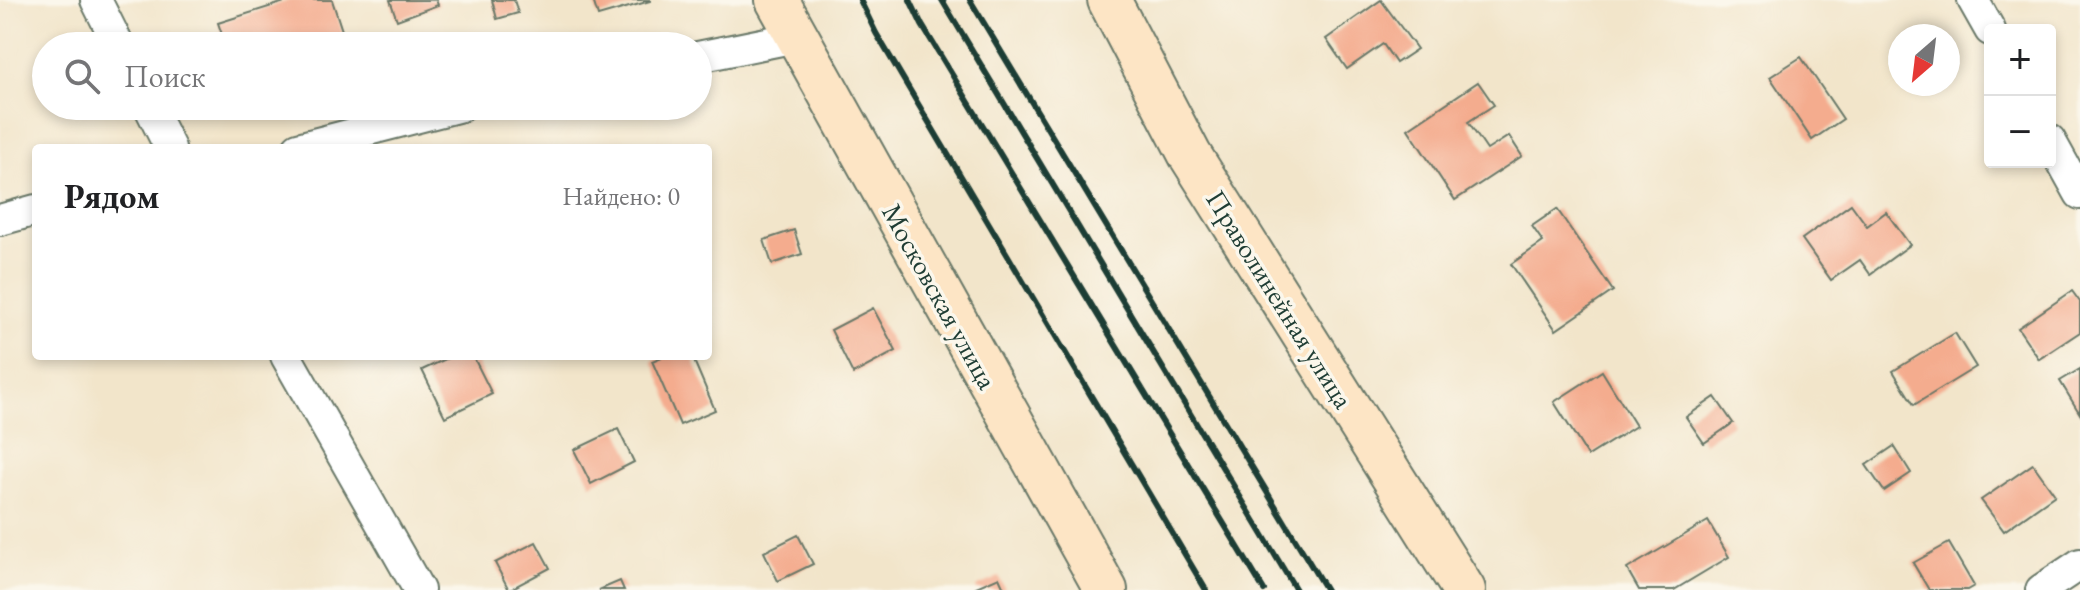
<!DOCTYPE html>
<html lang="ru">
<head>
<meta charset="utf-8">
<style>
	body { margin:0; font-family:"EB Garamond",serif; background:#f2f2f2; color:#202124 }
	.controls { position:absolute; right:24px; top:24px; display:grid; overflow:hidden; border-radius:8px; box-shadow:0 4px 12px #0003 }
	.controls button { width:72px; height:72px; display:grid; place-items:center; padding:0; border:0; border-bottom:2px solid #e0e0e0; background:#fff; color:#202124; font:40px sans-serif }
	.compass { position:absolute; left:1888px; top:24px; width:72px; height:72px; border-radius:50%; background:#fff; box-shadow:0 4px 12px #0003; rotate:208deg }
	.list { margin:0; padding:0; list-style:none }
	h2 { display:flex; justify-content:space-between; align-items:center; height:104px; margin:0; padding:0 32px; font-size:34px }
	h2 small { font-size:26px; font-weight:400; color:#757577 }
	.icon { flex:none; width:44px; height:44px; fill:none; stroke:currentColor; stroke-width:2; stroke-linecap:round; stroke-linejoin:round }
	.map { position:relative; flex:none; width:2080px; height:590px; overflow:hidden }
	.search { position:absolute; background:#fff; box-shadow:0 4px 12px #0003; left:32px; top:32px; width:680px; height:88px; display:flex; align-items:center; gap:20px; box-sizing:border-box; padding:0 28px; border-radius:44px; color:#757577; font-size:30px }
	.panel { position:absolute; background:#fff; box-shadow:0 4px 12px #0003; left:32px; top:144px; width:680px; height:216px; border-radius:8px }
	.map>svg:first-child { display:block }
	.building { fill:#f4ac8e }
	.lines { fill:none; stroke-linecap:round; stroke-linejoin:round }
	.street-casing { stroke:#697868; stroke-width:34 }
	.secondary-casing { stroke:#697868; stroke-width:46 }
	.street { stroke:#fff; stroke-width:30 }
	.secondary { stroke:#fde5c5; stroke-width:42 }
	.rail { stroke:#1f3d34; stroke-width:6 }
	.labels { text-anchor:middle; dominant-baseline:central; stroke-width:7; stroke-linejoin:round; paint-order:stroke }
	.street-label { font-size:28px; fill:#1f3d34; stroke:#fbf7ec }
</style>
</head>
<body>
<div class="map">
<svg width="2080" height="590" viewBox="0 0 2080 590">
	<rect width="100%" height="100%" fill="#fbf7ec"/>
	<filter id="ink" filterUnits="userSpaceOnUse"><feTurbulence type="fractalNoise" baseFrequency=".0125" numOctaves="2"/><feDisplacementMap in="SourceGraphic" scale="16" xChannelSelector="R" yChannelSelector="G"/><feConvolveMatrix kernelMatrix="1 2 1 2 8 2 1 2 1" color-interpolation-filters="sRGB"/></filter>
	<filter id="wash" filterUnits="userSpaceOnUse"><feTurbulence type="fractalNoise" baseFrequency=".006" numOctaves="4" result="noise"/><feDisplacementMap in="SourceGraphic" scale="32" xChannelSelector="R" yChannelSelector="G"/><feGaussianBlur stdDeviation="1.8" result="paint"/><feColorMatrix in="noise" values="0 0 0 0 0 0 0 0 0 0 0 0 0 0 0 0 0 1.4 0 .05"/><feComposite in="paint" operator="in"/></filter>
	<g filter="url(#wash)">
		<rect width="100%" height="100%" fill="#f2e5ca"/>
		<g id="blocks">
			<g class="building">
				<path d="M291,0H332L347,46H226L218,23Z"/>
				<path d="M390,0H436L438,5L397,20Z"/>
				<path d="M492,0H514L518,13L497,19Z"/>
				<path d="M593,0H650V1L598,16Z"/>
				<path d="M1381,0L1417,49L1396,63L1383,44L1347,69L1326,39Z"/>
				<path d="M1801,57L1843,119L1812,140L1770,77Z"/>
				<path d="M1478,82L1494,105L1468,122L1487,150L1509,136L1522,156L1455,200L1408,129Z"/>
				<path d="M1851,204L1867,226L1886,212L1910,245L1870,274L1860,260L1831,280L1802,239Z"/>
				<path d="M1557,209L1613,291L1556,330L1511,264L1543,242L1532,226Z"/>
				<path d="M794,230L802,254L772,264L764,240Z"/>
				<path d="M2072,291L2080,302V332L2039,359L2018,328Z"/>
				<path d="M873,308L896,351L853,374L831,330Z"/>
				<path d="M1955,333L1976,367L1914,405L1893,371Z"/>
				<path d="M452,356H473L492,394L445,417L422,370Z"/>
				<path d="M664,356H692L715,410L680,425L652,361Z"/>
				<path d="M2080,369V414L2060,381Z"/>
				<path d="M1602,371L1636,426L1588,456L1554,402Z"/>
				<path d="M1715,397L1733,423L1704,443L1686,417Z"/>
				<path d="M618,429L634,462L591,484L574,450Z"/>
				<path d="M1894,446L1911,473L1884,491L1866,465Z"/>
				<path d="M2033,464L2055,495L2004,531L1981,500Z"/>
				<path d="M1708,521L1729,557L1674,590H1639L1627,569Z"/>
				<path d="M798,535L813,564L778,581L764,552Z"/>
				<path d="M536,542L550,568L509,590L495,563Z"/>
				<path d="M1949,543L1974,586L1967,590H1929L1913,563Z"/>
				<path d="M999,577L1005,590H977L976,587Z"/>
				<path d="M620,581L624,590H599Z"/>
			</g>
		</g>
	</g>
	<g filter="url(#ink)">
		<use href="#blocks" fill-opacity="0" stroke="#697868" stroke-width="2"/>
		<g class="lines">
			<g class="street-casing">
				<g id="street">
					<path d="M96,0L119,46"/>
					<path d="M1973,0L1990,30"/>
					<path d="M698,57L796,37"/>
					<path d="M149,106L170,148"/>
					<path d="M2050,140L2080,194"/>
					<path d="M298,148L461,106"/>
					<path d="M0,220L36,210"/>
					<path d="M286,356L419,590"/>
					<path d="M2041,590L2080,564"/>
				</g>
			</g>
			<g class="secondary-casing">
				<g id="secondary">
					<path d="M777,0L1106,590"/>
					<path d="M1109,0L1190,155L1464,590"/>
				</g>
			</g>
			<use href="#street" class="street"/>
			<use href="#secondary" class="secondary"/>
			<g class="rail">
				<path d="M860,0L876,33L1206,590"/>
				<path d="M910,0L922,25L1264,590"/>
				<path d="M942,0L1296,590"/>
				<path d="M970,0L1326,590"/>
			</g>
		</g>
	</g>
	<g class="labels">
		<g class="street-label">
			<text transform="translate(940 296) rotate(61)">Московская улица</text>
			<text transform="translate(1280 299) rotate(58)">Праволинейная улица</text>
		</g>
	</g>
</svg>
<div class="controls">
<button>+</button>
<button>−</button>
</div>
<svg class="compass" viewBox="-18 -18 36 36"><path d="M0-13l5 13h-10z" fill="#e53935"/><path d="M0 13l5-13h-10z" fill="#757577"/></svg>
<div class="search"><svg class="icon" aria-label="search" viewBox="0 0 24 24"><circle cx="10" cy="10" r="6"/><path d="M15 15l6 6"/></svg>Поиск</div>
<section class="panel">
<h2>Рядом<small>Найдено: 0</small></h2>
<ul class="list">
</ul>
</section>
</div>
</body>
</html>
